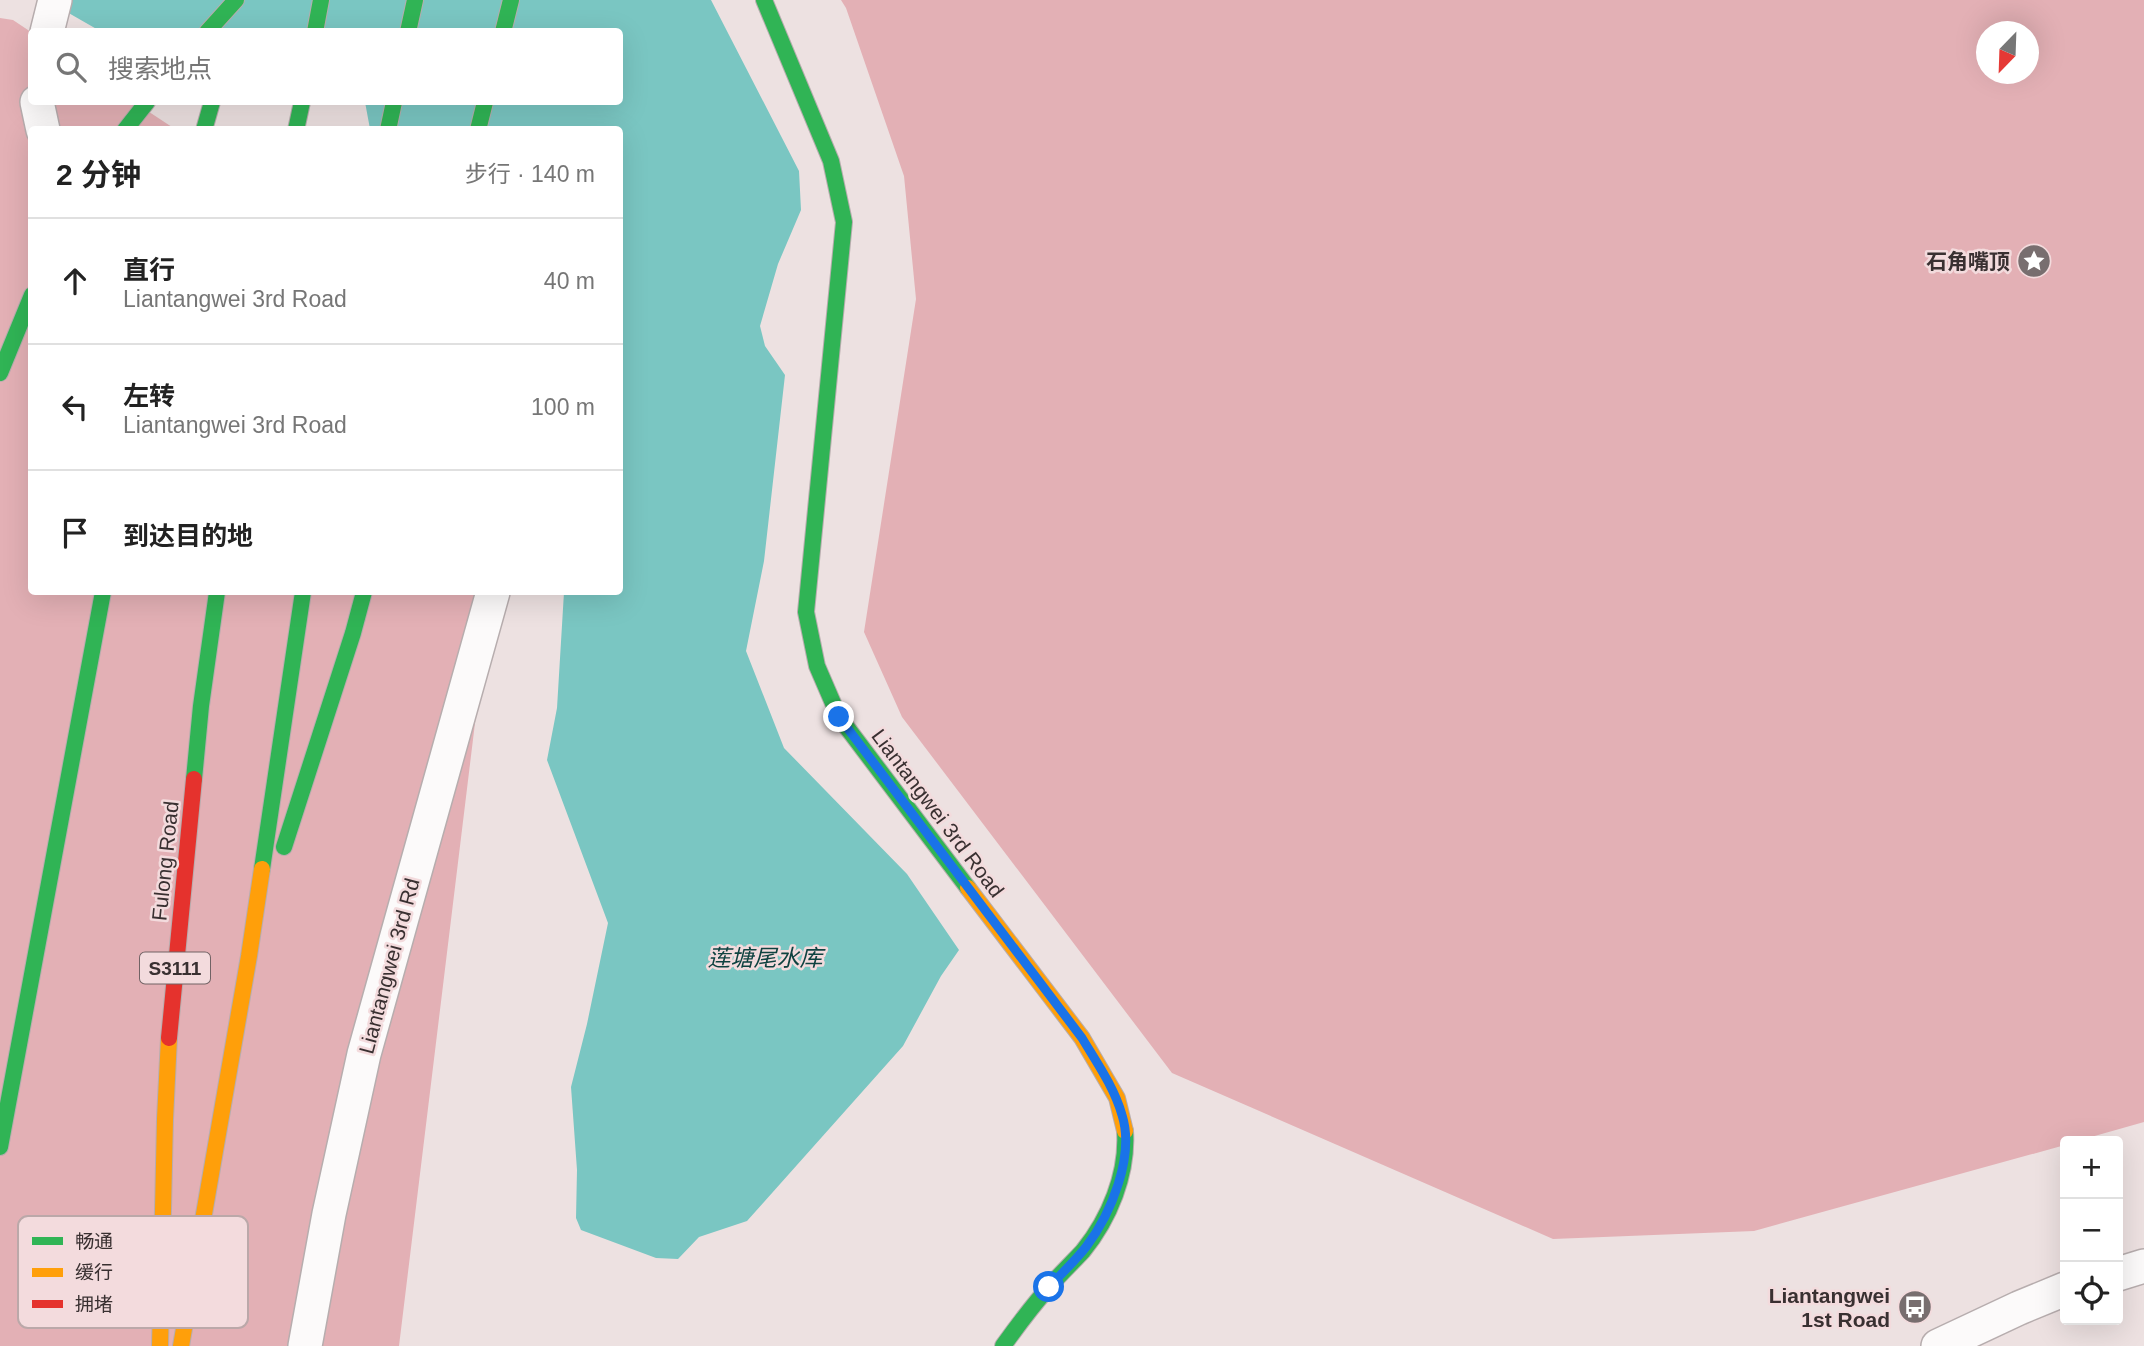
<!DOCTYPE html>
<html lang="zh">
<head>
<meta charset="utf-8">
<style>
	body { margin:0; font-family:Helvetica,"Noto Sans SC",sans-serif; background:#f2f2f2; color:#222 }
	.controls { position:absolute; right:21px; bottom:21px; display:grid; overflow:hidden; border-radius:7px; box-shadow:0 7px 28px #0002 }
	.controls button { width:63px; height:63px; display:grid; place-items:center; padding:0; border:0; border-bottom:2px solid #e0e0e0; background:#fff; color:#222; font:35px sans-serif }
	.compass { position:absolute; left:1976px; top:21px; width:63px; height:63px; border-radius:50%; background:#fff; box-shadow:0 7px 28px #0002; rotate:203deg }
	.stop { position:absolute; width:21px; height:21px; margin:-16px; border:5px solid #1a73e8; border-radius:50%; background:#fff }
	.stop.end { background:#1a73e8; border-color:#fff; box-shadow:0 2px 7px #0008 }
	.list { margin:0; padding:0; list-style:none }
	h2 { display:flex; justify-content:space-between; align-items:center; height:91px; margin:0; padding:0 28px; font-size:30px }
	h2 small { font-size:23px; font-weight:400; color:#767676 }
	.list li { display:grid; grid-template-columns:46px 1fr auto; gap:21px; align-items:center; box-sizing:border-box; height:126px; padding:0 28px; border-top:2px solid #e0e0e0 }
	.list b { display:block; font-size:26px; white-space:nowrap }
	.list p { margin:0; font-size:23px; white-space:nowrap; color:#767676 }
	.list em { font-size:23px; font-style:normal; color:#767676 }
	.icon { flex:none; width:38px; height:38px; fill:none; stroke:currentColor; stroke-width:2; stroke-linecap:round; stroke-linejoin:round }
	.map { position:relative; flex:none; width:2144px; height:1346px; overflow:hidden }
	.search { position:absolute; background:#fff; box-shadow:0 7px 28px #0002; left:28px; top:28px; width:595px; height:77px; display:flex; align-items:center; gap:18px; box-sizing:border-box; padding:0 24px; border-radius:7px; color:#767676; font-size:26px }
	.panel { position:absolute; background:#fff; box-shadow:0 7px 28px #0002; left:28px; top:126px; width:595px; height:469px; border-radius:7px }
	.map>svg:first-child { display:block }
	.forest { fill:#e3b0b5; fill-rule:evenodd }
	.water { fill:#7ac6c2 }
	.lines { fill:none; stroke-linecap:round; stroke-linejoin:round }
	.street-casing { stroke:#b7adae; stroke-width:36 }
	.fast-casing { stroke:#b7adae; stroke-width:18 }
	.slow-casing { stroke:#b7adae; stroke-width:18 }
	.jam-casing { stroke:#b7adae; stroke-width:18 }
	.street { stroke:#fcfafa; stroke-width:33 }
	.fast { stroke:#30b455; stroke-width:16 }
	.slow { stroke:#ff9f0a; stroke-width:16 }
	.jam { stroke:#e5322d; stroke-width:16 }
	.route { stroke:#1a73e8; stroke-width:9 }
	.labels { text-anchor:middle; dominant-baseline:central; stroke-width:5; stroke-linejoin:round; paint-order:stroke }
	.shield { fill:#f3dbdd; stroke:#716365; stroke-width:2 }
	.shield-label { font-size:19px; font-weight:bold; fill:#393031 }
	.poi-label { font-size:21px; font-weight:bold; fill:#393031; stroke:#f3dbdd; text-anchor:end }
	.street-label { font-size:21px; fill:#393031; stroke:#f3dbdd }
	.water-label { font-size:23px; font-style:italic; fill:#0e4240; stroke:#f3dbdd }
	.key { fill:#f3dbdd; stroke:#bba8a9; stroke-width:2 }
	.key-label { font-size:19px; fill:#393031 }
</style>
</head>
<body>
<div class="map">
<svg width="2144" height="1346" viewBox="0 0 2144 1346">
	<rect width="100%" height="100%" fill="#ede1e1"/>
	<g class="forest">
		<path d="M841,0H2144V1122L2077,1141H2065V1145L1754,1231L1553,1239L1172,1073L902,717L864,632L916,299L904,176L846,8ZM1986,32H2028V74H1986Z"/>
		<path d="M0,18L13,20L31,32L32,102H134L175,129L32,130V592H491L399,1346H0Z"/>
	</g>
	<path class="water" d="M46,0H711L799,171L801,210L778,264L760,326L765,346L785,375L764,561L746,651L784,748L907,874L959,950L941,976L903,1046L747,1221L699,1237L678,1259L656,1258L581,1230L576,1218L577,1170L571,1087L587,1024L608,923L547,760L557,708L564,592H620V130L370,129L365,102H620V32L100,31Z"/>
	<g class="lines">
		<g class="street-casing">
			<g id="street">
				<path d="M47,32L55,0"/>
				<path d="M37,102L43,130"/>
				<path d="M2118,1274L2144,1266"/>
				<path d="M305,1346L329,1214L364,1054L493,592"/>
				<path d="M1938,1346L2019,1308L2065,1289"/>
			</g>
		</g>
		<g class="fast-casing">
			<g id="fast">
				<path d="M764,0L831,161L844,222L806,612L817,666L839,717L968,888"/>
				<path d="M207,32L236,0"/>
				<path d="M315,32L321,0"/>
				<path d="M408,32L415,0"/>
				<path d="M503,32L511,0"/>
				<path d="M125,130L147,102"/>
				<path d="M204,130L212,102"/>
				<path d="M296,130L302,102"/>
				<path d="M388,130L394,102"/>
				<path d="M478,130L485,102"/>
				<path d="M0,373L32,295"/>
				<path d="M194,779L201,706L217,592"/>
				<path d="M284,847L353,633L364,592"/>
				<path d="M262,869L303,592"/>
				<path d="M0,1147L103,592"/>
				<path d="M1003,1346C1018,1325 1033,1305 1050,1286C1060,1274 1072,1263 1083,1251C1109,1219 1128,1174 1125,1131"/>
			</g>
		</g>
		<g class="slow-casing">
			<g id="slow">
				<path d="M968,888L1082,1038L1117,1098L1125,1131"/>
				<path d="M160,1346L165,1119L169,1038"/>
				<path d="M181,1346L249,956L262,869"/>
			</g>
		</g>
		<g class="jam-casing">
			<path id="jam" d="M169,1038L194,779"/>
		</g>
		<use href="#street" class="street"/>
		<use href="#fast" class="fast"/>
		<use href="#slow" class="slow"/>
		<use href="#jam" class="jam"/>
	</g>
	<g class="lines">
		<path class="route" d="M839,717L1082,1038C1097,1063 1114,1087 1122,1115C1135,1156 1111,1214 1086,1247C1075,1261 1061,1274 1049,1287"/>
	</g>
	<defs>
		<g id="sight-disc" transform="scale(1.75)"><circle r="9.5" fill="#786e6f" stroke="#f3dbdd"/><path d="M0-6L1.8-2.2L6-1.7L2.9 1.2L3.7 5.4L0 3.3L-3.7 5.4L-2.9 1.2L-6-1.7L-1.8-2.2Z" fill="#fff"/></g>
		<g id="bus-disc" transform="scale(1.75)"><circle r="9.5" fill="#786e6f" stroke="#f3dbdd"/><path d="M-5-6H5V4H4V6H2V4H-2V6H-4V4H-5ZM-3.5-4V0h7V-4ZM-3.5 1.2v1.5H-2V1.2ZM2 1.2v1.5H3.5V1.2Z" fill="#fff"/></g>
	</defs>
	<g fill-rule="evenodd">
		<use href="#sight-disc" x="2034" y="261"/>
		<use href="#bus-disc" x="1915" y="1307"/>
	</g>
	<g class="labels">
		<rect class="shield" x="140" y="952.5" width="70" height="31" rx="5"/>
		<g class="shield-label">
			<text x="175" y="968">S3111</text>
		</g>
		<g class="poi-label">
			<text x="2010" y="261">石角嘴顶</text>
			<text x="1890" y="1295">Liantangwei<tspan x="1890" dy="24">1st Road</tspan></text>
		</g>
		<g class="street-label">
			<text transform="translate(938 813) rotate(53)">Liantangwei 3rd Road</text>
			<text transform="translate(165 861) rotate(-84)">Fulong Road</text>
			<text transform="translate(389 966) rotate(-75)">Liantangwei 3rd Rd</text>
		</g>
		<g class="water-label">
			<text x="765" y="958">莲塘尾水库</text>
		</g>
	</g>
	<rect x="18" y="1216" width="230" height="112" rx="10" class="key"/>
	<rect x="32" y="1237" width="31" height="8" fill="#30b455"/>
	<rect x="32" y="1268" width="31" height="9" fill="#ff9f0a"/>
	<rect x="32" y="1300" width="31" height="8" fill="#e5322d"/>
	<g class="key-label">
		<text x="75" y="1248">畅通</text>
		<text x="75" y="1279">缓行</text>
		<text x="75" y="1311">拥堵</text>
	</g>
</svg>
<div class="controls">
<button>+</button>
<button>−</button>
<button><svg class="icon" aria-label="locate" viewBox="0 0 24 24"><circle cx="12" cy="12" r="6"/><path d="M12 2v4M12 18v4M2 12h4M18 12h4"/></svg></button>
</div>
<svg class="compass" viewBox="-18 -18 36 36"><path d="M0-13l5 13h-10z" fill="#e53935"/><path d="M0 13l5-13h-10z" fill="#767676"/></svg>
<div class="stop" style="left:1049px;top:1287px"></div>
<div class="stop end" style="left:839px;top:717px"></div>
<div class="search"><svg class="icon" aria-label="search" viewBox="0 0 24 24"><circle cx="10" cy="10" r="6"/><path d="M15 15l6 6"/></svg>搜索地点</div>
<section class="panel">
<h2>2 分钟<small>步行 · 140 m</small></h2>
<ul class="list">
<li><svg class="icon" aria-label="ahead" viewBox="0 0 24 24"><path d="M12 20V5M6 11l6-6 6 6"/></svg><div><b>直行</b><p>Liantangwei 3rd Road</p></div><em>40 m</em></li>
<li><svg class="icon" aria-label="left" viewBox="0 0 24 24"><path d="M17 20v-9H6M10 6l-5 5 5 5"/></svg><div><b>左转</b><p>Liantangwei 3rd Road</p></div><em>100 m</em></li>
<li><svg class="icon" aria-label="arrive" viewBox="0 0 24 24"><path d="M6 21V4h12l-3 4 3 4H6"/></svg><div><b>到达目的地</b></div></li>
</ul>
</section>
</div>
</body>
</html>
